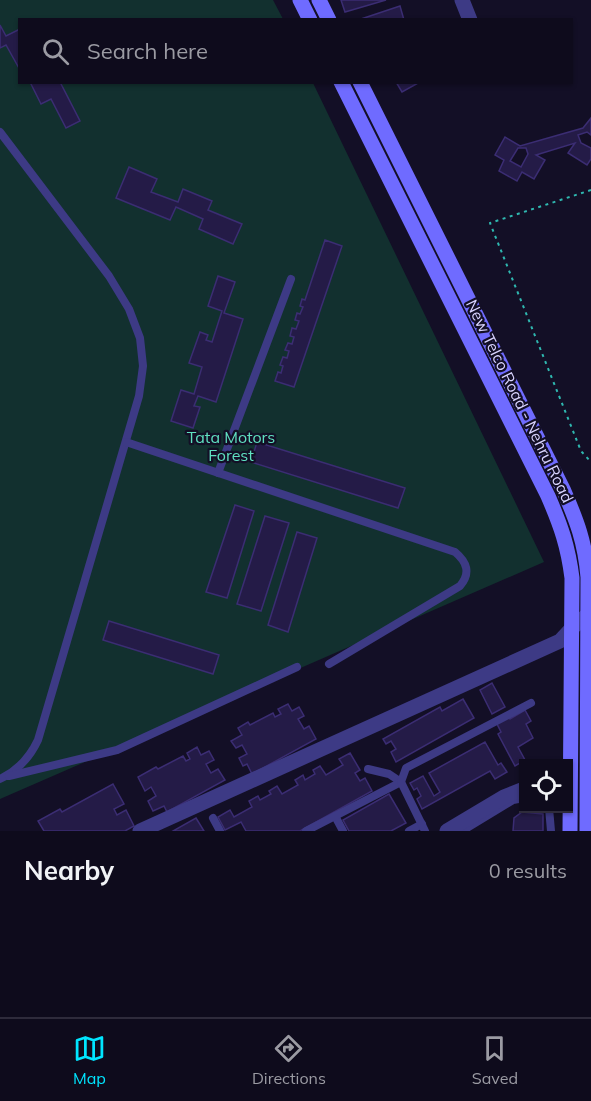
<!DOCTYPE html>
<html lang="en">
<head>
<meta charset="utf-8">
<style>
	body { margin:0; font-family:Mulish,sans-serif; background:#171425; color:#f1f3f6 }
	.controls { position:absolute; right:18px; bottom:18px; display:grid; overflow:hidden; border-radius:0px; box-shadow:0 2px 4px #0004 }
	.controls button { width:54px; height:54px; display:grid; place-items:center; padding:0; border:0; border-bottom:2px solid #2e2b3b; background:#0e0b1c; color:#f1f3f6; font:30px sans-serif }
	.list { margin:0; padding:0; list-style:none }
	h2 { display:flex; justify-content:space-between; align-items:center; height:78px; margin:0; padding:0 24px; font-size:26px }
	h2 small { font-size:20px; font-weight:400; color:#9b9ba3 }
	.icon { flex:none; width:33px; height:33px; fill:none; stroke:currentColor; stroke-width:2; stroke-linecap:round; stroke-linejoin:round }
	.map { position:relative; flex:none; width:591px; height:831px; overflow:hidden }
	.search { position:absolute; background:#0e0b1c; box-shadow:0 2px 4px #0004; left:18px; right:18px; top:18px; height:66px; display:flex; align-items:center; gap:15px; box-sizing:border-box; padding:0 21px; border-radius:0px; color:#9b9ba3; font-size:22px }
	.sheet { height:186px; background:#0e0b1c }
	nav { display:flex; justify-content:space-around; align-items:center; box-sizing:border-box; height:84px; border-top:2px solid #2e2b3b; background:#0e0b1c; font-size:16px; color:#9b9ba3 }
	nav a { display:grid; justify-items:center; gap:3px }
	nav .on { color:#00e5ff }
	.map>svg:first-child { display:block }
	.green { fill:#12302f }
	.building { fill:#241b47; stroke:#3b2d73; stroke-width:1.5; fill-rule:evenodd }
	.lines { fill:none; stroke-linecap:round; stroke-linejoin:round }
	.path { stroke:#2fb8b0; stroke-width:2; stroke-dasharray:3 4.5; stroke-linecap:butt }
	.lane { stroke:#3d3a85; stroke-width:8 }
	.street { stroke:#3d3a85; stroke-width:15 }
	.secondary { stroke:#6f6bff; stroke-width:15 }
	.labels { text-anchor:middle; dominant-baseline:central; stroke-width:4.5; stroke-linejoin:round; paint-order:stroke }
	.street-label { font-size:16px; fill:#d9d4ff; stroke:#130f26 }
	.park-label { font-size:16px; fill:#5fe0c0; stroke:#130f26 }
</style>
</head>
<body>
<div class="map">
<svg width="591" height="831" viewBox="0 0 591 831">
	<rect width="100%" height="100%" fill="#130f26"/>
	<path class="green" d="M0,0H273L283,19L20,20V82L313,83L544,562L0,799Z"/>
	<g class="building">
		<path d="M341,0H386L345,12Z"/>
		<path d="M400,6L404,20H358Z"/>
		<path d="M0,25L6,36L20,29V70L6,45L0,48Z"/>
		<path d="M30,82H60L80,121L66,128L51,99L41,104Z"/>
		<path d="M396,82H420L402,92Z"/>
		<path d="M591,118V135L587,132L578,135L581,143L591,148V159L587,165L568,153L575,143L536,155L545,160L534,179L522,172L517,181L499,171L504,160L495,155L505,137L520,146L583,128ZM518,148H526L528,154L521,167L510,161Z"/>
		<path d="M129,167L157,179L151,192L178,202L183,189L212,201L208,210L242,224L233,244L199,229L203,219L176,207L170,220L116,198Z"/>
		<path d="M325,240L342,246L294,387L275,381L278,372L281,373L283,366L280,365L283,357L287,358L289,351L285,350L288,343L292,344L294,337L290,336L292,328L296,329L299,321L295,320L297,313L300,314L303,307L300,306L302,299L305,300Z"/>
		<path d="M218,276L235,282L224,313L243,319L216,402L198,396L194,406L200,407L193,428L171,421L181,390L194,394L202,367L189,363L200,332L208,335L206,340L212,342L222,311L208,306Z"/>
		<path d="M257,442L405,488L398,508L251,462Z"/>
		<path d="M235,505L254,511L227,598L206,592Z"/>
		<path d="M265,516L289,523L261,611L237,604Z"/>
		<path d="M297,532L317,538L288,632L268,625Z"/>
		<path d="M109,621L219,655L213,674L103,640Z"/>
		<path d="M492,683L505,707L492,714L480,690Z"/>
		<path d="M463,699L474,718L396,762L391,752L396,749L391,741L386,744L383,739L440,707L442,711Z"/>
		<path d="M288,704L292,711L299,707L304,716L298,719L304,729L309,726L316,739L252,774L247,764L243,766L239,758L247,754L242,745L236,748L231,741L242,735L238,728L248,722L250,725L273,713L275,717L281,714L278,709Z"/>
		<path d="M525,710L531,721L526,724L533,738L518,747L525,760L515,766L498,734L501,732L496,722L508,716L510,719Z"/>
		<path d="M485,742L498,765L501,763L507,772L495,779L490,771L422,809L417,799L421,796L417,788L414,790L410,783L423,776L434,796L440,792L429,773Z"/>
		<path d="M197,747L201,755L209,751L214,760L206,764L211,773L218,769L225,780L167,812L164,806L153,811L148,801L156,796L151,787L145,791L138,777L156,767L158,769L183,756L186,761L190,759L187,753Z"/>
		<path d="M350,753L360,770L355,773L360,781L365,778L372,791L300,831H246L241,822L225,830L218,817L230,810L234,817L252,807L249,801L258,796L260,800L271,794L269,791L277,786L282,794L298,785L295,780L303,775L305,780L315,774L313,770L320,766L326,775L343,765L339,759Z"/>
		<path d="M113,784L124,804L114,809L117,815L126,810L134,826L125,831H44L38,821L60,809L62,812Z"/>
		<path d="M389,794L406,823L391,831H349L343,820Z"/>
		<path d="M522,812L543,814V831H513L514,818Z"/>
		<path d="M196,818L204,831H173Z"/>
	</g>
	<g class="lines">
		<path class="path" d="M591,190L490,223L581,451L591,462"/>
		<g class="lane">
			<path d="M0,132L109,276L129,309L140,338L143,366L139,396L38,740C30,757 17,771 0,779"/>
			<path d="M126,442L455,552C467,562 471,573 460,586L329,664"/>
			<path d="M218,473L291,279"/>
			<path d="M368,769L389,774L401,782"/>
			<path d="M9,776L117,750L297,667"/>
			<path d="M549,808L551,831"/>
			<path d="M335,816L343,831"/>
			<path d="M213,818L220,831"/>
			<path d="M306,831L401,782"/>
			<path d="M409,831L422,824"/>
			<path d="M425,831L401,782L406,768L531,703"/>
			<path d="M462,831L513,800L524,798"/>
		</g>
		<g class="street">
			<path d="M462,0L470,20"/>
			<path d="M140,831L560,641L573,627L591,612"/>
			<path d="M447,831L504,797L524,789"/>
		</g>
		<g class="secondary">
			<path d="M300,0L310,20"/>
			<path d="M319,0L329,20"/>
			<path d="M341,82L548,496C561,526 568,546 572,578L570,831"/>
			<path d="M360,82L563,489C577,521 585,542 588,577L587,831"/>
		</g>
	</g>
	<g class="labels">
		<g class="street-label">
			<text transform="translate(520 401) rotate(64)">New Telco Road - Nehru Road</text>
		</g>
		<g class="park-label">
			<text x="231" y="437">Tata Motors<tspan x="231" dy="18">Forest</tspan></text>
		</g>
	</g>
</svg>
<div class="controls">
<button><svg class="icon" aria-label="locate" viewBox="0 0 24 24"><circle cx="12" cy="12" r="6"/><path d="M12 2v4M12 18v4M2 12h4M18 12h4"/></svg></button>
</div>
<div class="search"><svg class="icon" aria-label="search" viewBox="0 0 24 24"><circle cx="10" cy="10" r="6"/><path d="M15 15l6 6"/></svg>Search here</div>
</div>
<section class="sheet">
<h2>Nearby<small>0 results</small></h2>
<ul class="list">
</ul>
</section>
<nav>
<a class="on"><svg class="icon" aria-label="map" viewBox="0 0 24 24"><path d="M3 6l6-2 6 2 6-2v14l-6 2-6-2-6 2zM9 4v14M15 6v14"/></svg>Map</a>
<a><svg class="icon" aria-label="directions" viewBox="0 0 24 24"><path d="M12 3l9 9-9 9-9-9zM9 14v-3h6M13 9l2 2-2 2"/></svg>Directions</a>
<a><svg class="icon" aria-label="saved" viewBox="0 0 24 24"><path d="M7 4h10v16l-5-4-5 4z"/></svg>Saved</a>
</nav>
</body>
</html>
